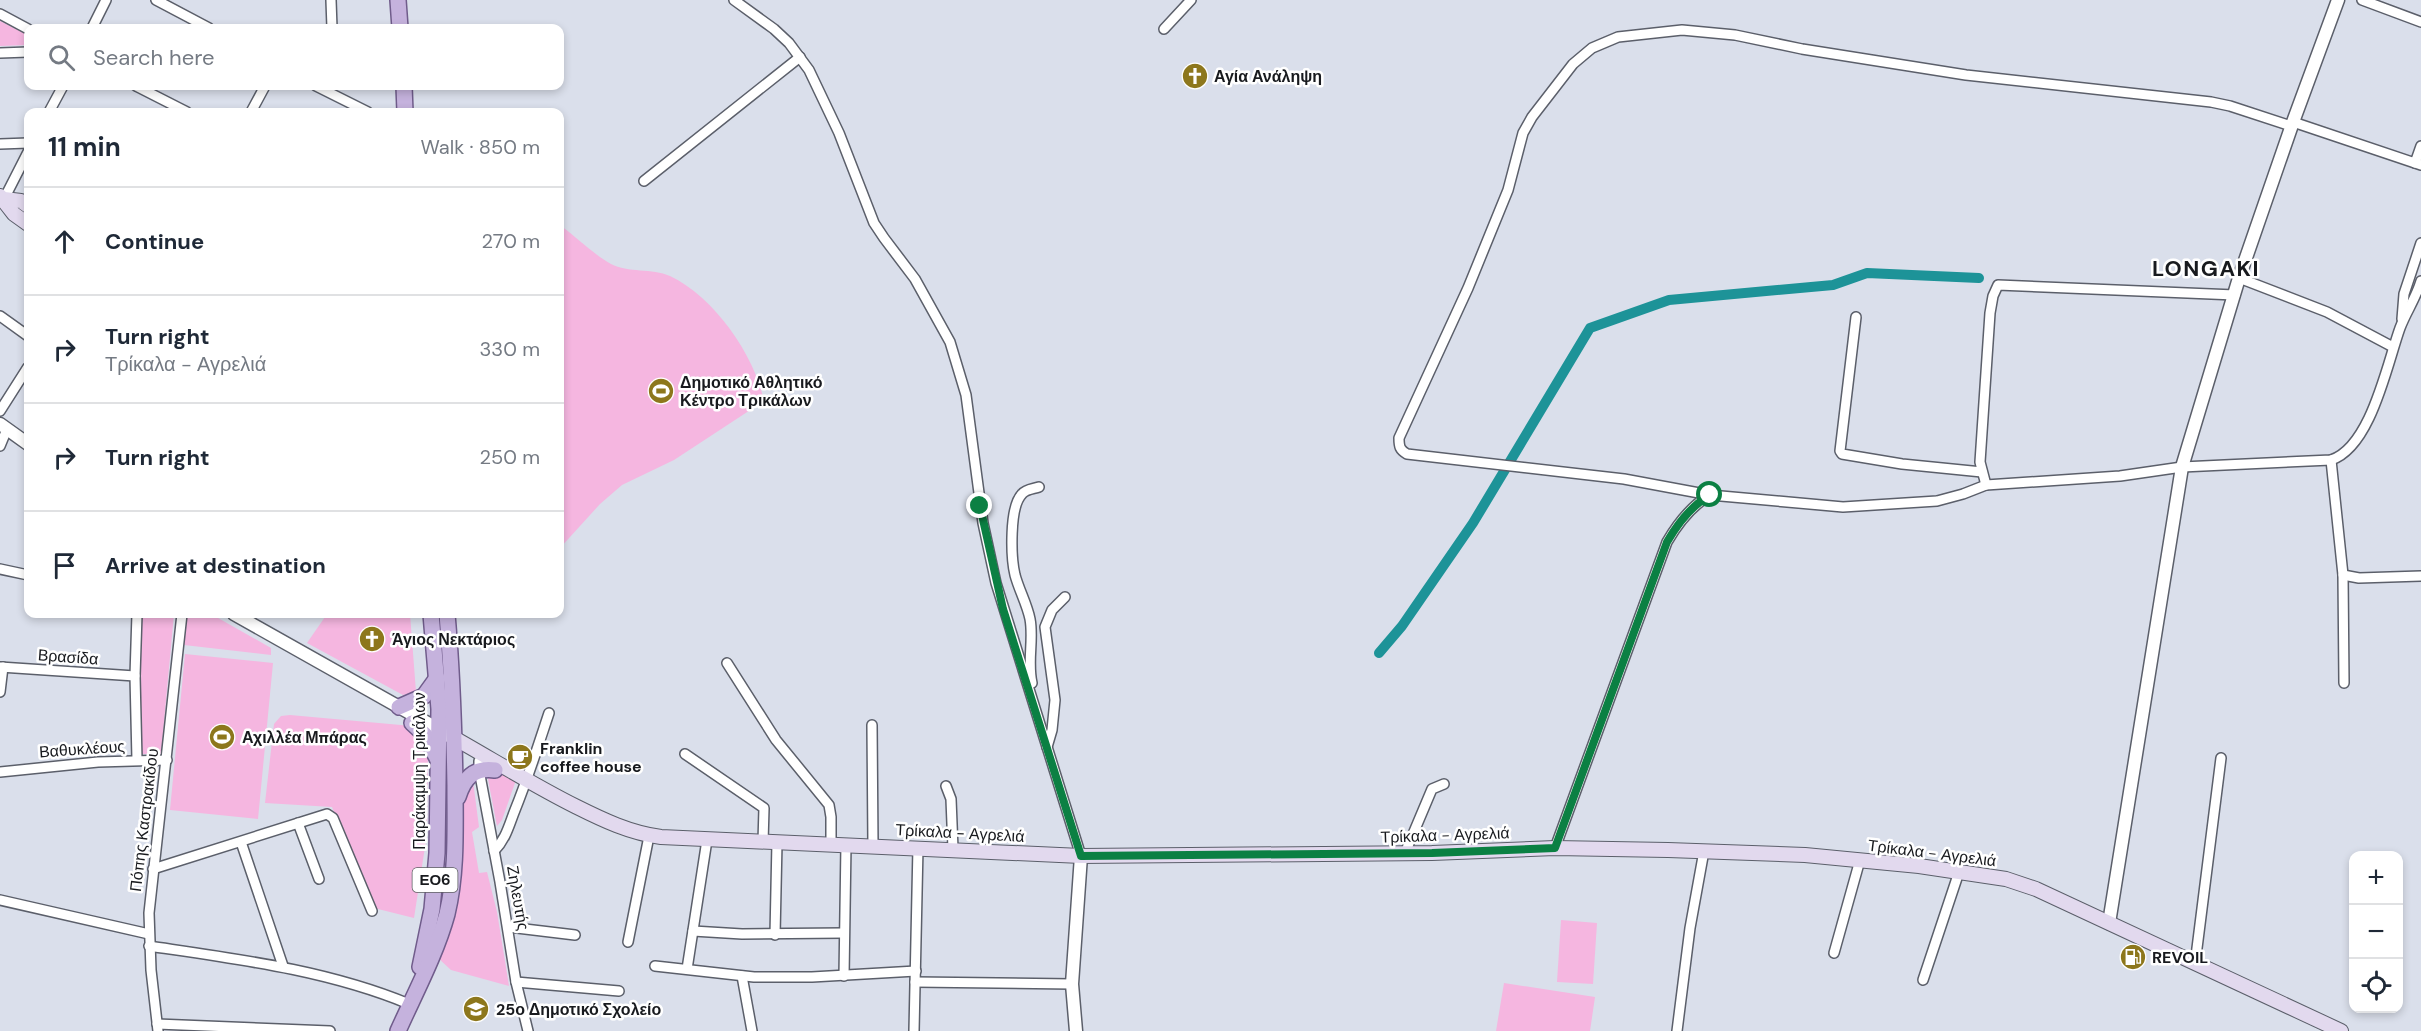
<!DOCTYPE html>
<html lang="en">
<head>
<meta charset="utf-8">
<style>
	body { margin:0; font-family:"DM Sans",sans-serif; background:#f2f2f3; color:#1f2937 }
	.controls { position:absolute; right:18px; bottom:18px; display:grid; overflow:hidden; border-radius:12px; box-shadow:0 3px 9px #0003 }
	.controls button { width:54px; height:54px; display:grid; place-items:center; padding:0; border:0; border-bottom:2px solid #e0e1e3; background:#fff; color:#1f2937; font:30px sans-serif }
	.stop { position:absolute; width:18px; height:18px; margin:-14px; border:4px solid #0b8043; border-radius:50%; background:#fff }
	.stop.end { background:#0b8043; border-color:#fff; box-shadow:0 2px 6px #0008 }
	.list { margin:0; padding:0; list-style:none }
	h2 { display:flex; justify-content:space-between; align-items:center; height:78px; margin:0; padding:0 24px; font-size:26px }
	h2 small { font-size:20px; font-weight:400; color:#747a83 }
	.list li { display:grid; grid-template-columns:39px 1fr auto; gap:18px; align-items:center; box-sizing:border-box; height:108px; padding:0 24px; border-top:2px solid #e0e1e3 }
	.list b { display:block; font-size:22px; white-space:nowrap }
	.list p { margin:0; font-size:20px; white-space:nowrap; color:#747a83 }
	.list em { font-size:20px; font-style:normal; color:#747a83 }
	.icon { flex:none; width:33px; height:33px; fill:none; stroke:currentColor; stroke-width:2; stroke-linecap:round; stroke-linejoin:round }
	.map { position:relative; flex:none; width:2421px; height:1031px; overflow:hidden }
	.search { position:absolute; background:#fff; box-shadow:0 3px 9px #0003; left:24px; top:24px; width:540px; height:66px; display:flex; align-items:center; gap:15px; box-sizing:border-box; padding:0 21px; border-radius:12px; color:#747a83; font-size:22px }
	.panel { position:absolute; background:#fff; box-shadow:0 3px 9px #0003; left:24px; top:108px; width:540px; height:510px; border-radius:12px }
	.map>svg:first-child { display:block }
	.green { fill:#f5b6e0 }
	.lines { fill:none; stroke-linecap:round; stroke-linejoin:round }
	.canal { stroke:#1d9398; stroke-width:10 }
	.minor-casing { stroke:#5b5f6a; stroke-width:12 }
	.tertiary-casing { stroke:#5b5f6a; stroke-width:15 }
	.secondary-casing { stroke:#5b5f6a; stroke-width:16 }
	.primary-casing { stroke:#705c8b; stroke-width:18 }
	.minor { stroke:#fff; stroke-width:9 }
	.tertiary { stroke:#fff; stroke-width:12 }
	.secondary { stroke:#e2d9ee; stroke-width:14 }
	.primary { stroke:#c5b2dd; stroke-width:15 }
	.route { stroke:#0b8043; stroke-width:8 }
	.labels { text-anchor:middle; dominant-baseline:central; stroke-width:5; stroke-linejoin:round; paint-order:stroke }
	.shield { fill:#fff; stroke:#5d5f62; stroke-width:1.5 }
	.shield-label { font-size:15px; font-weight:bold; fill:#181a1e }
	.poi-label { font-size:16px; font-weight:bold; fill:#181a1e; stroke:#fff; text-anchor:start }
	.street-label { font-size:16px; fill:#181a1e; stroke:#fff }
	.district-label { font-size:22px; font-weight:bold; letter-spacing:1.5px; fill:#181a1e; stroke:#fff }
</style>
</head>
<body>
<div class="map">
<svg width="2421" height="1031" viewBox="0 0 2421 1031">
	<rect width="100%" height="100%" fill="#dadfeb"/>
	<g class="green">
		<path d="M0,21L28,35V45L0,46Z"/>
		<path d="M560,225C576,237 593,254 611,264C628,273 652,268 670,276C714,297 754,354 764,401L674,460L622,485L600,504L560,548Z"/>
		<path d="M142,614H174L161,754H140L139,680Z"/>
		<path d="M187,614H211L271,648V655L184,645Z"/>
		<path d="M327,614H410L416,692L403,695L307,643Z"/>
		<path d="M185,654L273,663L258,819L170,810Z"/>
		<path d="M290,715L412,726L428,755L427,834L414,918L374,908L332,807L265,803L274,724L281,716Z"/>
		<path d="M496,772L516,780L502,820L497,826L487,774Z"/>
		<path d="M473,781L479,827L472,832L479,873L487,872L497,912L509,986L451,970L437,957L459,794Z"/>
		<path d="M1561,920L1597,923L1593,984L1557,982Z"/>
		<path d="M1504,983L1595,997L1590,1031H1496Z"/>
	</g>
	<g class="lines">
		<path class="canal" d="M1379,653L1402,626L1473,523L1590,328L1669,300L1833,285L1867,273L1979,278"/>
		<g class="minor-casing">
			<g id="minor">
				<path d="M156,0L209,28"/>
				<path d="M331,0L332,28"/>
				<path d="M734,0L774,29L789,43L809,70L839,133L874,223L884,238L915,279L950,342L966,395L983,523L996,583L1081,856"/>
				<path d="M2362,0L2421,22"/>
				<path d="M0,14L28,29"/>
				<path d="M92,28L106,0"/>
				<path d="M1164,29L1191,0"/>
				<path d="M0,53L28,52"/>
				<path d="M136,86L187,112"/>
				<path d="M316,86L368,112"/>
				<path d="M49,112L63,86"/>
				<path d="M251,112L265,86"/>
				<path d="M2293,122L2421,165"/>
				<path d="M0,144L28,143"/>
				<path d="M2415,163L2421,146"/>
				<path d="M644,181L800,57"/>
				<path d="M2,203L28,152"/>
				<path d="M2239,278L2327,312L2393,347"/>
				<path d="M2235,295L1998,285L1993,296L1990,313L1980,462L1986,485L1963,494L1937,501L1843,507L1710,495L1624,479L1407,454C1400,450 1399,447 1399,438L1468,288L1508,190L1523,133L1532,117L1573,64L1592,48L1618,37L1682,30L1735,35L1802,49L1966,75L2211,102L2230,106L2291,126"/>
				<path d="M0,316L28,336"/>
				<path d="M1856,317L1840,451L1842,454L1902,464L1982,472"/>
				<path d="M2402,319L2404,294L2421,243"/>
				<path d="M0,411L28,367"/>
				<path d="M0,446L7,429"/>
				<path d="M2331,460L2343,575L2344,683"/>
				<path d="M1986,485L2120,476L2182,467L2331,460C2371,447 2387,364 2400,328C2406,312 2416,298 2421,281"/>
				<path d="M0,569L28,575"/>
				<path d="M2343,575L2359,578L2421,576"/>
				<path d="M727,663L776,740L829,805L831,817V844"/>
				<path d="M0,667L135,676"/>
				<path d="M1032,683C1027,661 1034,640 1030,619C1027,604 1019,590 1015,575C1011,558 1009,507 1022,494C1026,489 1033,489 1039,487"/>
				<path d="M0,692L3,667"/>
				<path d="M872,725L873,845"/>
				<path d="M1047,747L1052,730L1055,700L1045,627L1052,610L1065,597"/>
				<path d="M685,754L764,808L763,842"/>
				<path d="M137,760L135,676L137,614"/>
				<path d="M479,761V770L500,882L516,982L528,1031"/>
				<path d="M0,772L98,762L167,760"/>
				<path d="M946,786L951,799L953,849"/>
				<path d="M298,823L319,879"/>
				<path d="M241,842L283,966"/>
				<path d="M1555,848L1667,542C1678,523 1691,506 1710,495"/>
				<path d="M494,851C506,839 509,825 515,810C528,778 538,746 549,713"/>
				<path d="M1405,853L1432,789L1444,784"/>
				<path d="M153,869L327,814L333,818L372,911"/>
				<path d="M0,900L149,934"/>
				<path d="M508,927L575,935"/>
				<path d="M693,931L742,934L844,933"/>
				<path d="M775,935L777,842"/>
				<path d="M628,942L649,836"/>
				<path d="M149,946C237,959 327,970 409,1004"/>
				<path d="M1834,953L1860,860"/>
				<path d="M2195,964L2221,758"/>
				<path d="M655,966L754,977H812L916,971"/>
				<path d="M687,969L707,840"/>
				<path d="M742,976L752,1031"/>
				<path d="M844,976L846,844"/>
				<path d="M1923,980L1959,872"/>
				<path d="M516,982L619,991"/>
				<path d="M915,982L1072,984"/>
				<path d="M157,1024L330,1031"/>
				<path d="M158,1031L151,970L149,913L182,614"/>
				<path d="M914,1031L918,847"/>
				<path d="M1677,1031L1690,928L1704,851"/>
			</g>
		</g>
		<g class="tertiary-casing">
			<g id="tertiary">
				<path d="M0,424L28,444"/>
				<path d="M234,614L440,730"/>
				<path d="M2109,923L2182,467L2239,278L2293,122L2338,0"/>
				<path d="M1076,1031L1072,984L1081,856"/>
			</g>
		</g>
		<g class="secondary-casing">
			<g id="secondary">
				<path d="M0,196L14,214L28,224"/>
				<path d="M4,199L21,201L28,206"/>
				<path d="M447,734C490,758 531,784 575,806C603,820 630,833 661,837L1081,856L1432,853L1555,848L1668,850L1805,855L1919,866L2006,879L2036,889L2341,1031"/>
			</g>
		</g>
		<g class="primary-casing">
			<g id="primary">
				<path d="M398,0L400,28"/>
				<path d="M404,86L405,112"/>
				<path d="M399,707L424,696L437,678"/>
				<path d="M412,723L425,735L437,758"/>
				<path d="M458,797C464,778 474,767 495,770"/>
				<path d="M420,967L432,909L437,853L439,709L431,614"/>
				<path d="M398,1031C415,993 436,954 447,914C457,872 455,829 455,786C454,728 452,671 447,614"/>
			</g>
		</g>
		<use href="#minor" class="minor"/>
		<use href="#tertiary" class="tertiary"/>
		<use href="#secondary" class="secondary"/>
		<use href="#primary" class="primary"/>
	</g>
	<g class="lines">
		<path class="route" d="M980,506L1003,609L1081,856L1432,853L1555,848L1667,542C1678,523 1691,506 1710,495"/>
	</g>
	<defs>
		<g id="church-disc" transform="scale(1.35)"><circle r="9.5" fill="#8d771c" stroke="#fff"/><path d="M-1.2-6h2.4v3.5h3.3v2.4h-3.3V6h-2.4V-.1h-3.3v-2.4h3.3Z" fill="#fff"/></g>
		<g id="stadium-disc" transform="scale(1.35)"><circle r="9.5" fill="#8d771c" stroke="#fff"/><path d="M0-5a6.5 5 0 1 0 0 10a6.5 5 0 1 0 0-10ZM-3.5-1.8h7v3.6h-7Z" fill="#fff"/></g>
		<g id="cafe-disc" transform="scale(1.35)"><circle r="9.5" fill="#8d771c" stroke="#fff"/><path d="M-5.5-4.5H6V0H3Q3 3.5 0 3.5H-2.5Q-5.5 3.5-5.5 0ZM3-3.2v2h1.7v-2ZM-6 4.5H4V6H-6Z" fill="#fff"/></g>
		<g id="fuel-disc" transform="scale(1.35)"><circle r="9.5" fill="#8d771c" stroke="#fff"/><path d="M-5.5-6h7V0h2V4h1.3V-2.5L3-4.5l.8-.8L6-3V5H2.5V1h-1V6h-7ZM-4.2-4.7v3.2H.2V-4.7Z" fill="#fff"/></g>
		<g id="school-disc" transform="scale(1.35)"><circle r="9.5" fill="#8d771c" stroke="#fff"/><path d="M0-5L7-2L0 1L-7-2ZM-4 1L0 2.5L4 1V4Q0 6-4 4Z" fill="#fff"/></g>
	</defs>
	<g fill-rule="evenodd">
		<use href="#church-disc" x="1195" y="76"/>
		<use href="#stadium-disc" x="661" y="391"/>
		<use href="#church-disc" x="372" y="639"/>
		<use href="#stadium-disc" x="222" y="737"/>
		<use href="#cafe-disc" x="520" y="757"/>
		<use href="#fuel-disc" x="2133" y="957"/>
		<use href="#school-disc" x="476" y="1009"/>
	</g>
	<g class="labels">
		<rect class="shield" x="412.5" y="868" width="45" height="24" rx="4.5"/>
		<g class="shield-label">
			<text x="435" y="880">ΕΟ6</text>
		</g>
		<g class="poi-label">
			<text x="1214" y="76">Αγία Ανάληψη</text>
			<text x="680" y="382">Δημοτικό Αθλητικό<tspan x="680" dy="18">Κέντρο Τρικάλων</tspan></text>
			<text x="392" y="639">Άγιος Νεκτάριος</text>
			<text x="242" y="737">Αχιλλέα Μπάρας</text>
			<text x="540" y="748">Franklin<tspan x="540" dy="18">coffee house</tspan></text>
			<text x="2152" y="957">REVOIL</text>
			<text x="496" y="1009">25ο Δημοτικό Σχολείο</text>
		</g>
		<g class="street-label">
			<text transform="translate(68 657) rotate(4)">Βρασίδα</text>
			<text transform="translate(82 749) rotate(-4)">Βαθυκλέους</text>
			<text transform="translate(419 771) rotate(-90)">Παράκαμψη Τρικάλων</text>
			<text transform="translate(144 820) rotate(-83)">Πόπης Καστρακίδου</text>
			<text transform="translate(960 833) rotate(3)">Τρίκαλα - Αγρελιά</text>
			<text transform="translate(1445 835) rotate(-2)">Τρίκαλα - Αγρελιά</text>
			<text transform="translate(1932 853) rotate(7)">Τρίκαλα - Αγρελιά</text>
			<text transform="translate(518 898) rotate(80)">Ζηλευτής</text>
		</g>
		<g class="district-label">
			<text x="2206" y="268">LONGAKI</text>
		</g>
	</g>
</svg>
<div class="controls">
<button>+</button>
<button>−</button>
<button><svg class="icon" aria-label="locate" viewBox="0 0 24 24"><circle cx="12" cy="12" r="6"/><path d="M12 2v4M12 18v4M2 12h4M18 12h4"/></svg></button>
</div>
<div class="stop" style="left:1710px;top:495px"></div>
<div class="stop end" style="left:980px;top:506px"></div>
<div class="search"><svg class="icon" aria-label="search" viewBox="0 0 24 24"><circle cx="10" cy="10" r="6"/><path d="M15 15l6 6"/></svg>Search here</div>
<section class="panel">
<h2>11 min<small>Walk · 850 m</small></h2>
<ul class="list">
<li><svg class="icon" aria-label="ahead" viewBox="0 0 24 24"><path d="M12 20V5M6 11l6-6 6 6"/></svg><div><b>Continue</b></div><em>270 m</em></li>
<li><svg class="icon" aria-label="right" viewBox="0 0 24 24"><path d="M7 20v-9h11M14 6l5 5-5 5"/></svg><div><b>Turn right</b><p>Τρίκαλα - Αγρελιά</p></div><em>330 m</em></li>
<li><svg class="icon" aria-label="right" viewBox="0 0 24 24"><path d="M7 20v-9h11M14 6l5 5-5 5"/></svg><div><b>Turn right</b></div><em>250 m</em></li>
<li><svg class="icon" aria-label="arrive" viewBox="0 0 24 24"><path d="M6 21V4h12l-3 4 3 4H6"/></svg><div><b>Arrive at destination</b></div></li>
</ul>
</section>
</div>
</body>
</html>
